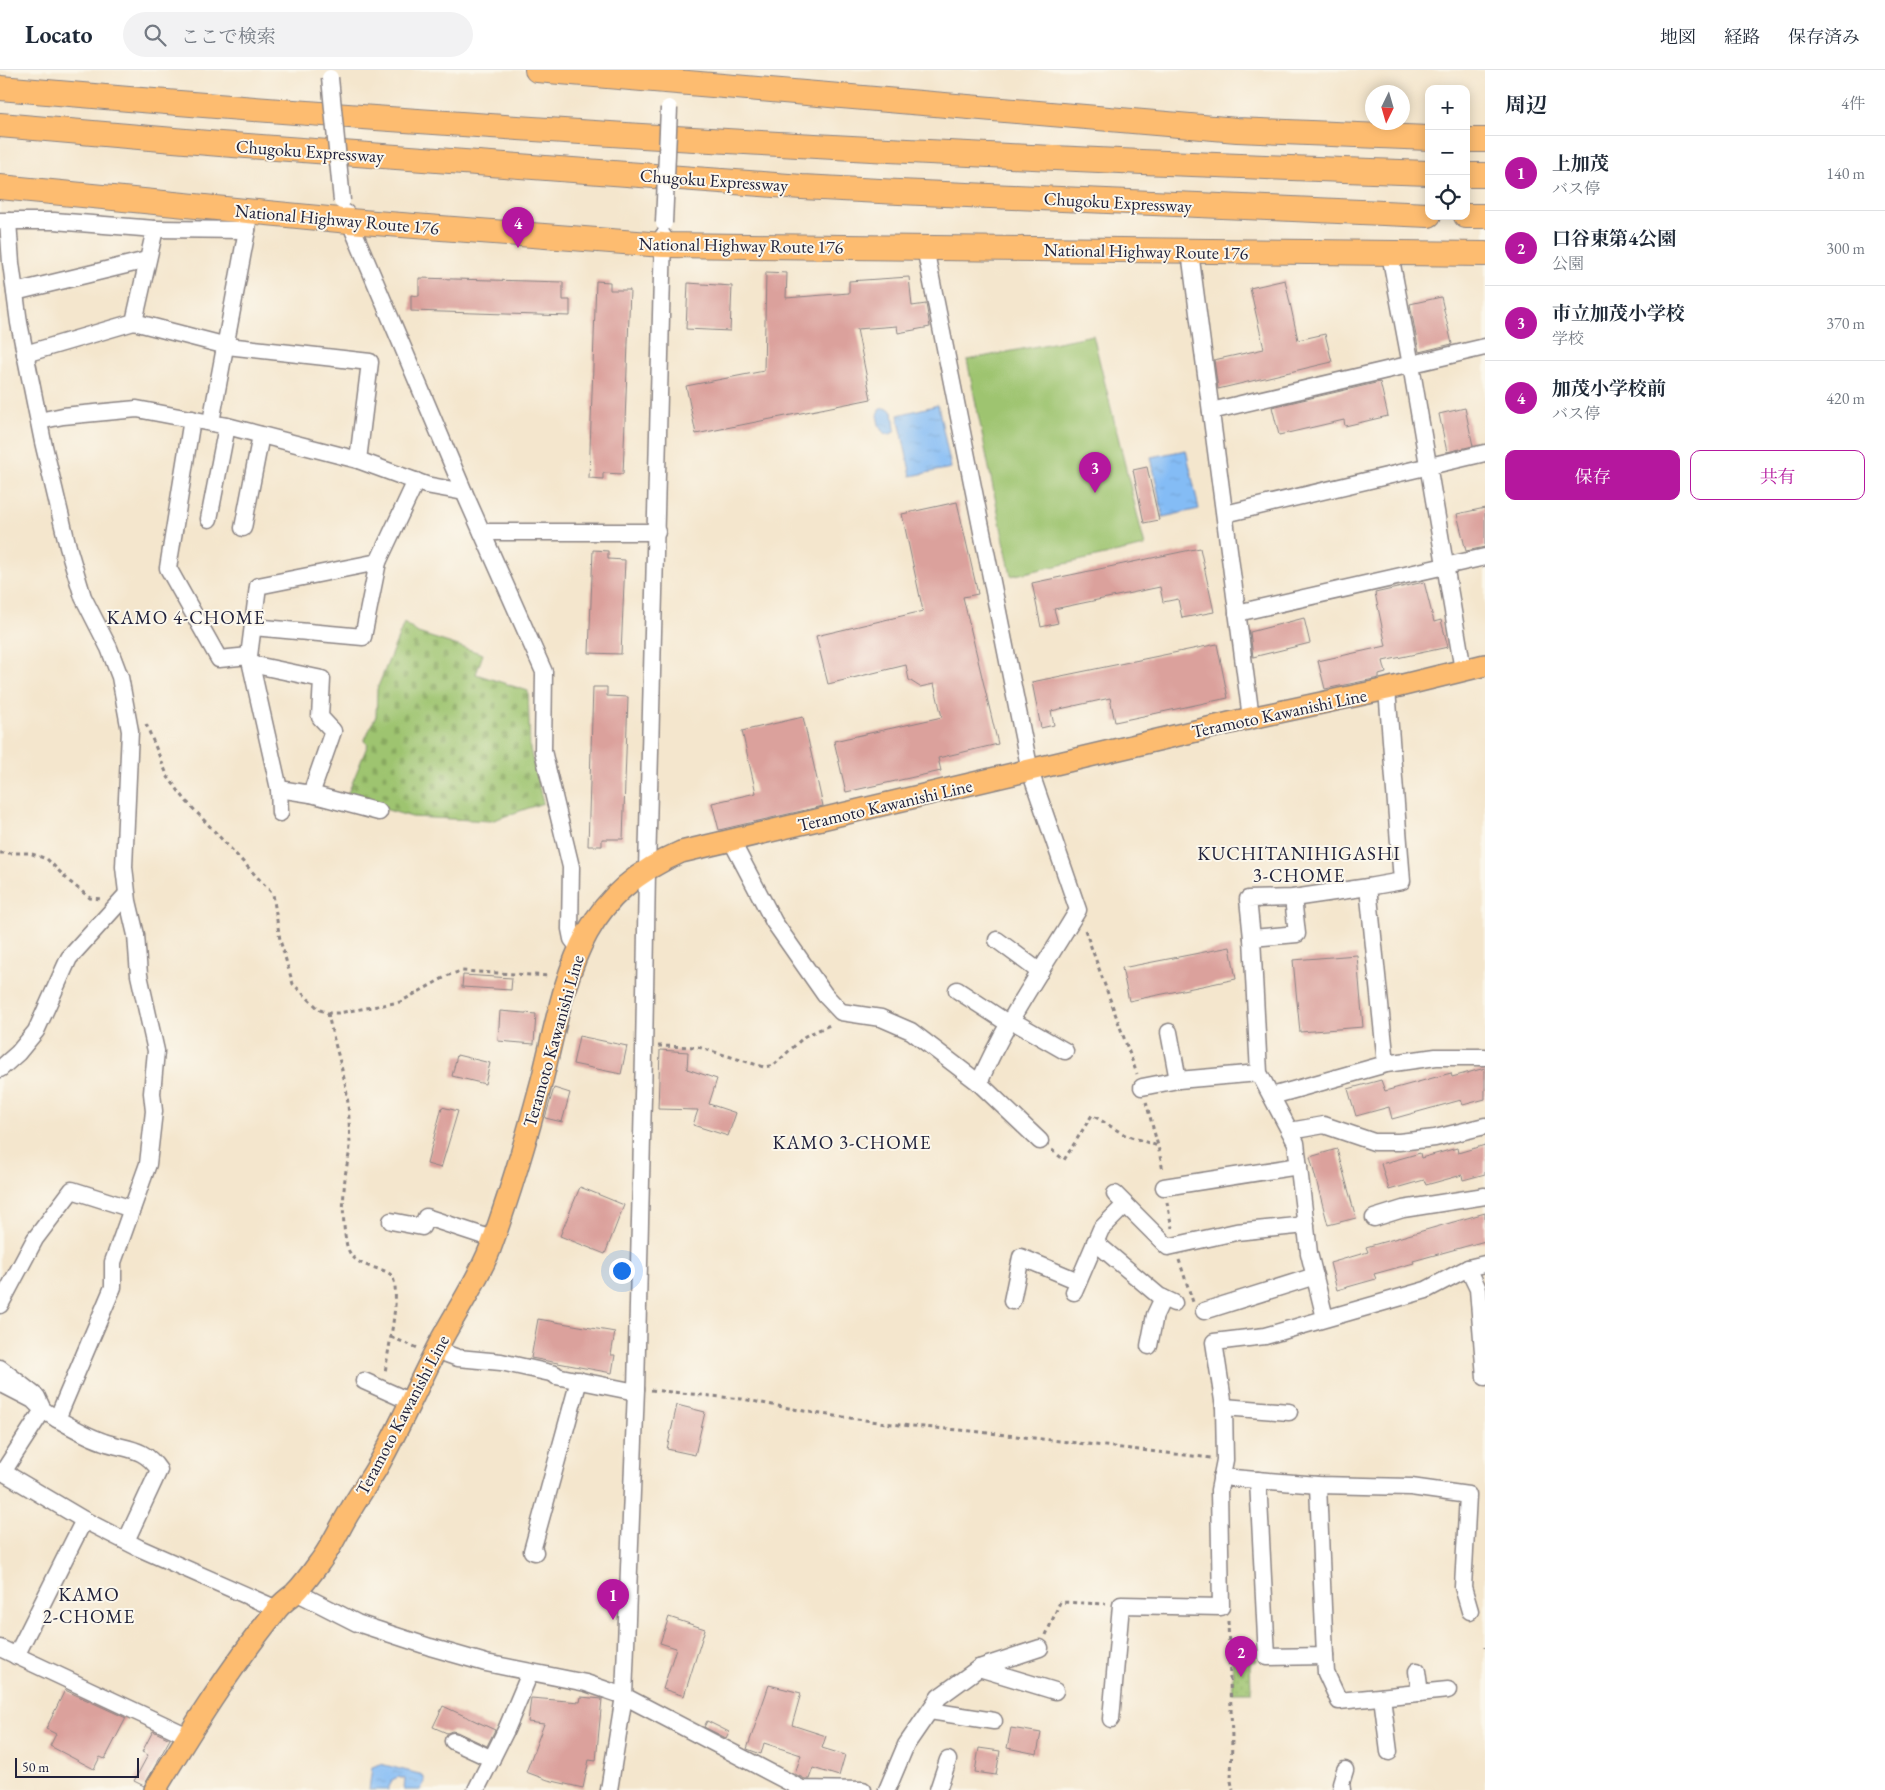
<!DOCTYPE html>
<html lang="ja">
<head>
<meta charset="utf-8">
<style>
	body { margin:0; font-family:"EB Garamond","Noto Serif JP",serif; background:#f2f2f3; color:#1f2937 }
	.controls { position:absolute; right:15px; top:15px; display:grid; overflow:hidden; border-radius:10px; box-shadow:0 2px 12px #0003 }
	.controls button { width:45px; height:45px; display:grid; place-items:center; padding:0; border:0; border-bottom:1px solid #e0e1e3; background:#fff; color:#1f2937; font:25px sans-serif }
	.compass { position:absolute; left:1365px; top:15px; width:45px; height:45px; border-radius:50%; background:#fff; box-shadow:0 2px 12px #0003; rotate:185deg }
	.scale { position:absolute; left:15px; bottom:12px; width:124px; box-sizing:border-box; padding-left:5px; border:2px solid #22223b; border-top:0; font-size:14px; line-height:18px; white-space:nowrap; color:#22223b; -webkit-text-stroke:4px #fbf7ec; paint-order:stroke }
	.you { position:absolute; left:621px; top:1200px; width:18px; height:18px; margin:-12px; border:4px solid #fff; border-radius:50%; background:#1a73e8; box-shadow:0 0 0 8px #1a73e833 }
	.badge { display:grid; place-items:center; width:32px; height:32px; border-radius:50%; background:#b5179e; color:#fff; font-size:16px; font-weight:700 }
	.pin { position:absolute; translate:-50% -41px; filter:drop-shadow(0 1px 2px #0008) }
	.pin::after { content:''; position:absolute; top:26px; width:18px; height:15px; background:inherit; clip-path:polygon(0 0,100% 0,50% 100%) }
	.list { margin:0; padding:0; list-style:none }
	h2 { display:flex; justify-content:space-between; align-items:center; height:65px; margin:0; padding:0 20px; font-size:21px }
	h2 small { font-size:16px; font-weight:400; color:#747a83 }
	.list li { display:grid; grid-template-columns:32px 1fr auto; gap:15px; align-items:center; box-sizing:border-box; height:75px; padding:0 20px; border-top:1px solid #e0e1e3 }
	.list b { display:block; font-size:19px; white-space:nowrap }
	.list p { margin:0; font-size:16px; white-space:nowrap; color:#747a83 }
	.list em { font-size:16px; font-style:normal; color:#747a83 }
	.actions { display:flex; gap:10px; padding:15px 20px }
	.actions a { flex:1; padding:11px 0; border:1px solid #b5179e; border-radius:10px; text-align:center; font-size:18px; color:#b5179e }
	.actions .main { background:#b5179e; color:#fff }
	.icon { flex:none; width:28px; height:28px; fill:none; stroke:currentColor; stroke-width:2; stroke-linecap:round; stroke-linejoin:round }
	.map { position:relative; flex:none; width:1485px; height:1720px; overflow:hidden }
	header { display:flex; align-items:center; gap:30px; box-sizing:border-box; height:70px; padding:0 25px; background:#fff; border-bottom:1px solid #e0e1e3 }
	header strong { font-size:24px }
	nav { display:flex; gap:28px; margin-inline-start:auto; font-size:18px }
	.search { width:350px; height:45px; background:#f2f2f3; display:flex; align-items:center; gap:12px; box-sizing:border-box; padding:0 18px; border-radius:28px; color:#747a83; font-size:19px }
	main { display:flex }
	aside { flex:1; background:#fff }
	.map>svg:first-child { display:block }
	.cemetery { fill:url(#cemetery-stones); stroke:#607355 }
	.park { fill:url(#park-dots); stroke:#607355 }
	.pitch { fill:#9ec46f; stroke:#607355 }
	.water { fill:url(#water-ripples); stroke:#536f98 }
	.building { fill:#dba19c }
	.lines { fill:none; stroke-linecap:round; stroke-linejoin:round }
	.minor-casing { stroke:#8b8484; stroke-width:19 }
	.major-casing { stroke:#8b8484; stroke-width:24 }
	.highway-casing { stroke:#8b8484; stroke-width:26 }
	.path { stroke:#8b8484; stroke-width:3; stroke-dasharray:4 4; stroke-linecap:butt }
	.minor { stroke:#fff; stroke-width:16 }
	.major { stroke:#fdbc70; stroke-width:21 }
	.highway { stroke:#fdbc70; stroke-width:24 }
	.minor-bridge-casing { stroke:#8b8484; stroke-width:19; stroke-linecap:butt }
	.minor-bridge { stroke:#fff; stroke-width:16 }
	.labels { text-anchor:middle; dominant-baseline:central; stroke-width:4; stroke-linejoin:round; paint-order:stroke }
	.street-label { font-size:18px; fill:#22223b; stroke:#fbf7ec }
	.neighbourhood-label { font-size:19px; letter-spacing:1px; fill:#22223b; stroke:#fbf7ec }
</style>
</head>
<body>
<header>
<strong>Locato</strong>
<div class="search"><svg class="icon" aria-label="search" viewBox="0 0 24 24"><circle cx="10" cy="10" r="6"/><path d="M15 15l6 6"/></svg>ここで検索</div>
<nav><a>地図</a><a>経路</a><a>保存済み</a></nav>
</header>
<main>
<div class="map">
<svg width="1485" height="1720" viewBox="0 0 1485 1720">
	<defs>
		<pattern id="cemetery-stones" width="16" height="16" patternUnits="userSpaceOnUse" patternTransform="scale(1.25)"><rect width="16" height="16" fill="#9ec46f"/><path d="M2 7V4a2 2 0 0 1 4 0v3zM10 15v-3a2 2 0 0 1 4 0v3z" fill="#88a861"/></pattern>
		<pattern id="park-dots" width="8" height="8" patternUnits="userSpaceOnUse" patternTransform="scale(1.25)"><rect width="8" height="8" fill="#9ec46f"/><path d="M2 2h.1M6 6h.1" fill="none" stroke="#88a861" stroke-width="1.8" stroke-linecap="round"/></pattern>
		<pattern id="water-ripples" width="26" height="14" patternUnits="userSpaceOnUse" patternTransform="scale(1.25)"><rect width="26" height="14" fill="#84bcf5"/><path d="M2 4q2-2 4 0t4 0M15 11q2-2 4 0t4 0" fill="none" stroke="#72a1d3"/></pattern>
	</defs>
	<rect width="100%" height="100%" fill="#fbf7ec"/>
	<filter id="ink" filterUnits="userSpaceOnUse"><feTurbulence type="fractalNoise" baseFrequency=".02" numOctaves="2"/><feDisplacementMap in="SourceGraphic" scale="10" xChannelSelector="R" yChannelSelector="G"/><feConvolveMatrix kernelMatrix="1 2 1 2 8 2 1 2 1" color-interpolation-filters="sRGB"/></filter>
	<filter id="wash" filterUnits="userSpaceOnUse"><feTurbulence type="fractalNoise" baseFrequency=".0096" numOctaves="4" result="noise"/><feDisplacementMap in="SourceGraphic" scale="20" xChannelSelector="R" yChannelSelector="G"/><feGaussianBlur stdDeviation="1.12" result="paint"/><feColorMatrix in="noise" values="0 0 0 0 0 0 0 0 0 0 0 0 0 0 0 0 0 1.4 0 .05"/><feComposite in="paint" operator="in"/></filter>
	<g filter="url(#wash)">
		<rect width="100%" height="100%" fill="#f4e6cd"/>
		<path class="cemetery" d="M404,553L418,563L483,584L476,604L528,621L530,679L543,733L491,751L412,747L346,728L368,674L364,671L376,646L377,619Z"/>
		<path class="park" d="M1232,1582L1256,1583V1591L1250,1592L1251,1622H1233Z"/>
		<path class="pitch" d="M1093,265L1145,476L1011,506L967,290Z"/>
		<g class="water">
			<path d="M938,335L951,398L911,406L898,345Z"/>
			<path d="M883,338L889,339L893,342L895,360L891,364H885C878,358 877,349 879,340Z"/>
			<path d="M1186,380L1199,439L1163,447L1151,387Z"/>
			<path d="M381,1694L423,1705L425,1712L420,1720H404L405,1709L398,1707L392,1710L388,1720H369L372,1697Z"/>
		</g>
		<g id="blocks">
			<g class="building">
				<path d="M766,202L787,203L786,228L849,223V211L909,207L912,236L926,234L930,257L898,263L897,256L857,259L871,329L696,364L686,316L764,301Z"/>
				<path d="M419,208L563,212V230H570V246L411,241V225L419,226Z"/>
				<path d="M1285,210L1298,270L1325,264L1332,292L1218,319L1214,290L1264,279L1250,218Z"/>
				<path d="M596,211L610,212V220H630L623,404L603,403V409L589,408Z"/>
				<path d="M688,213L732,216L730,261L686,259Z"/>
				<path d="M1441,227L1452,274L1419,282L1410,234Z"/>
				<path d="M1380,312L1388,346L1345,356L1344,350L1279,365L1272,337Z"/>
				<path d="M1465,338L1473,376L1447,382L1439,344Z"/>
				<path d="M1147,397L1159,450L1144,453L1133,400Z"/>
				<path d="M957,432L978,524L963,527L998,674L938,688L941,701L846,722L834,671L942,647L934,614L920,617L909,610L906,595L828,614L816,566L923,541L902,444Z"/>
				<path d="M1485,438V477L1466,481L1457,444Z"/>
				<path d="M1200,478L1214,542L1182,548L1178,529L1163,532L1160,517L1054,539L1058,553L1041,557L1032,513Z"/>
				<path d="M593,480L608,481V489L625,490L621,584L589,583Z"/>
				<path d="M1424,512L1434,552L1441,550L1448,577L1383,591L1386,603L1379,605V608L1325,619L1318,591L1386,576L1375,523Z"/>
				<path d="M1304,548L1310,573L1253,587L1250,562Z"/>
				<path d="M1217,574L1228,628L1115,652L1110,628L1051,641L1054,655L1041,658L1032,612Z"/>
				<path d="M593,617H607V626L628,627L623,769H602V776H588Z"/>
				<path d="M803,647L823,736L719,760L712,733L756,723L742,661Z"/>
				<path d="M1230,877L1236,909L1129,931L1122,898Z"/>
				<path d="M1357,885L1363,957L1300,962L1293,890Z"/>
				<path d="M463,905L512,908L511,920L462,917Z"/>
				<path d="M500,941L536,944L534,974L498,971Z"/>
				<path d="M579,966L627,976L621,1004L573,994Z"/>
				<path d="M660,980L688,982L687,999L717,1009L709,1034L736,1043L728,1066L693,1055L698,1040L658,1039Z"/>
				<path d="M457,985L490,993L485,1014L452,1006Z"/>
				<path d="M1485,998V1029L1463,1035L1461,1030L1392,1049L1389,1037L1356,1046L1348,1019L1381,1010L1385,1021L1451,1003L1452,1007Z"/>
				<path d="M554,1018L570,1023L562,1052L545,1048Z"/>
				<path d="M442,1037L458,1041L441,1098L427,1094Z"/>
				<path d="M1485,1075V1104L1463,1110L1462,1105L1426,1115L1424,1110L1389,1120L1381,1094L1420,1083L1421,1088L1457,1078L1458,1083Z"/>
				<path d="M1337,1079L1356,1148L1328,1155L1310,1087Z"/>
				<path d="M580,1117L624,1135L605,1184L560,1166Z"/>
				<path d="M1485,1143V1171L1413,1191L1414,1193L1374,1204L1376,1209L1337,1220L1330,1193L1368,1182L1366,1177Z"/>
				<path d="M538,1249L615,1262L611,1285H615L612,1303L531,1288Z"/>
				<path d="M677,1335L705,1342L695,1385L667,1379Z"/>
				<path d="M669,1547L705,1559L684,1626L663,1619L676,1578L660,1573Z"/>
				<path d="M769,1615L801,1623L792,1655L826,1666L822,1678L845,1685L839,1706L813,1698L809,1709H805L795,1704L801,1685L764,1673L761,1684L747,1679Z"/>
				<path d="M65,1620L126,1648L105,1689L100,1687L94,1699L50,1676L56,1664L46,1659Z"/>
				<path d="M581,1627L602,1629L596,1691L589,1690L583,1718L548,1710L526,1702L544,1654L528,1652L531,1628L580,1632Z"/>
				<path d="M443,1636L495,1660L487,1676L457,1662L452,1661L447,1663L433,1657Z"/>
				<path d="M707,1651L729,1662L726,1668L704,1657Z"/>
				<path d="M1011,1658L1041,1663L1037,1684L1007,1678Z"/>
				<path d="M153,1661L170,1669L144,1716L134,1711L148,1685L142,1682Z"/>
				<path d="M979,1678L1000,1681L996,1705L975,1702Z"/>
			</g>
		</g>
	</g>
	<g filter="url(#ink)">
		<use href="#blocks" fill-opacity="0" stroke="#8b8484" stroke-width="1"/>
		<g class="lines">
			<g class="minor-casing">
				<g id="minor">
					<path d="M346,143L464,422L544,602L543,681L571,797L570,859L572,869L579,878"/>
					<path d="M0,151H54L155,159L134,252L25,284"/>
					<path d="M155,159L247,160L248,150"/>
					<path d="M925,178L1030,701L1078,840C1044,897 1005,952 979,1013"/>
					<path d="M1190,182L1251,648"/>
					<path d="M1390,184L1411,295L1463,600"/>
					<path d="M15,222L147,190"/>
					<path d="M134,252L227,276L370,292L358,390"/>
					<path d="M1211,341L1485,277"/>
					<path d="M192,349L168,498L219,589L249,586"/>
					<path d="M39,351L63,346L137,339L227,356L358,390L426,415L464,422"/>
					<path d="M211,352L247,160"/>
					<path d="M1225,444L1485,383"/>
					<path d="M209,449L227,356"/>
					<path d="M243,458L261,365"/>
					<path d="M482,462H657"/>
					<path d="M378,492L258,516L249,586L279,719L311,724L379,742"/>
					<path d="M1237,543L1485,487"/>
					<path d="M253,557L363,567L378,492L416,411"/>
					<path d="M251,594L322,609L320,647L333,661L311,724"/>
					<path d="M279,719L280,743"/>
					<path d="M731,770L774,852L825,925L841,942L881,948L911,961L979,1013L1040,1071"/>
					<path d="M1293,828L1297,864L1252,868L1259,1003L1296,1073L1309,1183L1325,1248"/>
					<path d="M1252,868L1248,829L1293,828L1368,817"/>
					<path d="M997,870L1040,902"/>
					<path d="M957,920L1009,954"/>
					<path d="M1011,950L1065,981"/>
					<path d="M1169,962L1178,1010"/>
					<path d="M1386,994L1368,817L1402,811L1387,619"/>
					<path d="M0,999L18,983L36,961L69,888L127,824"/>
					<path d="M1142,1017L1178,1010L1259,1003"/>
					<path d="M1272,1026L1386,994L1436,987H1485"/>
					<path d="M1290,1061L1324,1055L1374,1072H1399L1435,1068L1485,1056"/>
					<path d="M1164,1117L1299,1096"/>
					<path d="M1115,1124L1168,1177L1236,1162L1306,1155"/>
					<path d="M1374,1148L1403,1139L1485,1126"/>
					<path d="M391,1151L422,1157L426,1147L493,1169"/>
					<path d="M1095,1172L1159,1226L1174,1233"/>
					<path d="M1468,1198L1478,1219L1485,1307"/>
					<path d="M1074,1222L1101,1159L1125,1135"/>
					<path d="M1012,1231L1021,1187L1078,1211"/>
					<path d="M0,1235L35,1169L72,1120L132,1139"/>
					<path d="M1204,1241L1315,1206"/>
					<path d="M1149,1276L1155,1245L1163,1228"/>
					<path d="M436,1280L458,1288L501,1292L555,1304L556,1306L631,1321L636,1319"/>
					<path d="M0,1298L37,1327L43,1340L3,1402L84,1450L139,1478L277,1539"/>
					<path d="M364,1311L411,1332"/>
					<path d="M0,1313L33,1330L43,1340L57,1349L113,1217V1192L148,1094L154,1041L152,1023L156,981L139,905L136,865L128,831L124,797L130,661L120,607L109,578L83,527L68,477L43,372L19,253L11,193L8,151"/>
					<path d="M1224,1337L1289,1342"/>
					<path d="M57,1349C72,1357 88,1367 104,1372C127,1380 144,1377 159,1400L126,1471"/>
					<path d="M1221,1407L1318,1415L1411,1417L1468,1425L1463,1517L1470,1541"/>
					<path d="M1258,1410L1267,1587L1325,1586L1318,1415"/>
					<path d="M535,1482L532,1481L579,1310"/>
					<path d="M296,1522L357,1553L430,1577L486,1593L586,1613L624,1626L802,1719L863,1720"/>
					<path d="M0,1578L188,1666"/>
					<path d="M16,1586L84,1450"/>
					<path d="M1325,1586L1326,1603L1339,1631L1448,1620"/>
					<path d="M979,1598L1055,1621"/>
					<path d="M1417,1601L1420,1623"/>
					<path d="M1382,1627L1389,1682"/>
					<path d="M930,1641L994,1651"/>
					<path d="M1111,1649L1121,1535L1221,1537L1219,1420L1225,1390L1224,1337L1214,1272L1265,1266L1426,1220L1468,1198L1485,1194"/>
					<path d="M453,1671L492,1689"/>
					<path d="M476,1720L506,1660L530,1603"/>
					<path d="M609,1720L624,1626L636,1319L644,984L647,800L663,166"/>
					<path d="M887,1720L906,1675L939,1627L979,1598L1040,1578"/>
					<path d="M938,1720L948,1690"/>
					<path d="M1342,1720L1341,1713L1345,1700"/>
				</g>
			</g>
			<g class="major-casing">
				<path id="major" d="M155,1720C192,1659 230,1598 275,1542C280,1534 288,1529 295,1523C305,1513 314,1500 322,1489C333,1474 340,1457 350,1441C359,1425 370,1410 379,1394C400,1356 418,1315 438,1276C455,1243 476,1214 490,1179C510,1124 527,1067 542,1010C567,910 574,828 681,782L1251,648L1387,619L1485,595"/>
			</g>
			<g class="highway-casing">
				<g id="highway">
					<path d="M537,0L1237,60L1429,68"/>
					<path d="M0,18C475,60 952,87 1429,103"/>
					<path d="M0,55L220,74L802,117L899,122L1429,145"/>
					<path d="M1466,70H1485"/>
					<path d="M1466,105H1485"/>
					<path d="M0,117L349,151L663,175L1485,184"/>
					<path d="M1466,146H1485"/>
				</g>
			</g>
			<g class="path">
				<path d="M146,654L168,707L187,732L273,824L280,870L293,914L320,940L328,943H338L400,932L449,905L461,901L550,906"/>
				<path d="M0,783H29L47,789L70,812L90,828L102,829"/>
				<path d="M1085,860L1137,1004"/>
				<path d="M328,943C332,966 340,989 345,1013C349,1032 349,1054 350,1074C350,1085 346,1096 345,1108C343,1129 342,1154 347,1176C354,1201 384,1195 392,1206C402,1223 387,1282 385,1304"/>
				<path d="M658,976L698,977L764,997L774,995L805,966L832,954"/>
				<path d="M1146,1032L1158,1076L1163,1101"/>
				<path d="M1052,1080L1064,1090L1092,1045L1125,1065L1158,1076"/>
				<path d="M1167,1132L1172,1158"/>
				<path d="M1179,1190L1193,1232"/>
				<path d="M391,1267L418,1278"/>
				<path d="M651,1320L742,1329L814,1343L900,1355L971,1361L1211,1388"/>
				<path d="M1228,1551L1232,1668L1231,1711L1233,1720"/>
				<path d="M1046,1565L1060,1532L1106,1534"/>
				<path d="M1485,1577V1578"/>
			</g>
			<use href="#minor" class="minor"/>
			<use href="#major" class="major"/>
			<use href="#highway" class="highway"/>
			<g class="minor-bridge-casing">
				<g id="minor-bridge">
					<path d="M330,8L342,131"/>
					<path d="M664,153L669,38"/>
				</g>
			</g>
			<use href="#minor-bridge" class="minor-bridge"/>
		</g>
	</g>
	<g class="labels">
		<g class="street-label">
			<text transform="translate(310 81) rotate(4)">Chugoku Expressway</text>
			<text transform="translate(714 110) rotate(4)">Chugoku Expressway</text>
			<text transform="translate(1118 132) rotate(3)">Chugoku Expressway</text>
			<text transform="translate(337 149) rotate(5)">National Highway Route 176</text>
			<text transform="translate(741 175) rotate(1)">National Highway Route 176</text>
			<text transform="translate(1146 181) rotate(1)">National Highway Route 176</text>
			<text transform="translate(1279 643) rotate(-12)">Teramoto Kawanishi Line</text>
			<text transform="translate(885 735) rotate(-13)">Teramoto Kawanishi Line</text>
			<text transform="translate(553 971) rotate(-74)">Teramoto Kawanishi Line</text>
			<text transform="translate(402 1345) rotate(-62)">Teramoto Kawanishi Line</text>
		</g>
		<g class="neighbourhood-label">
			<text x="186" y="547">KAMO 4-CHOME</text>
			<text x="1299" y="783">KUCHITANIHIGASHI<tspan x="1299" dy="22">3-CHOME</tspan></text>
			<text x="852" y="1072">KAMO 3-CHOME</text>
			<text x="89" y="1524">KAMO<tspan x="89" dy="22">2-CHOME</tspan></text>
		</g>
	</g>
</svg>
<div class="controls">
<button>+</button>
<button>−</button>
<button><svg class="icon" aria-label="locate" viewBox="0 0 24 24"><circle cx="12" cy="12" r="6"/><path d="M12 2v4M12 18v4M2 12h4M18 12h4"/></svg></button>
</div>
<svg class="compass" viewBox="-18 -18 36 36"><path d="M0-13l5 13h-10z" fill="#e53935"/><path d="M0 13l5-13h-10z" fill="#747a83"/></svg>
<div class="scale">50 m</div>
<div class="you"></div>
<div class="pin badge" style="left:613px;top:1550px">1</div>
<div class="pin badge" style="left:1241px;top:1607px">2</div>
<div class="pin badge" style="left:1095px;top:423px">3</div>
<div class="pin badge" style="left:518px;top:178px">4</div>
</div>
<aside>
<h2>周辺<small>4件</small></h2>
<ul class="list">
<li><span class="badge">1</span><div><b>上加茂</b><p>バス停</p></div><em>140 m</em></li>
<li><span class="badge">2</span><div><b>口谷東第4公園</b><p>公園</p></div><em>300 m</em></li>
<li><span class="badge">3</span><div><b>市立加茂小学校</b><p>学校</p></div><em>370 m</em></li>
<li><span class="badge">4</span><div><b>加茂小学校前</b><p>バス停</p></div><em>420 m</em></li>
</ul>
<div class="actions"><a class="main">保存</a><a>共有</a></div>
</aside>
</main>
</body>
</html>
